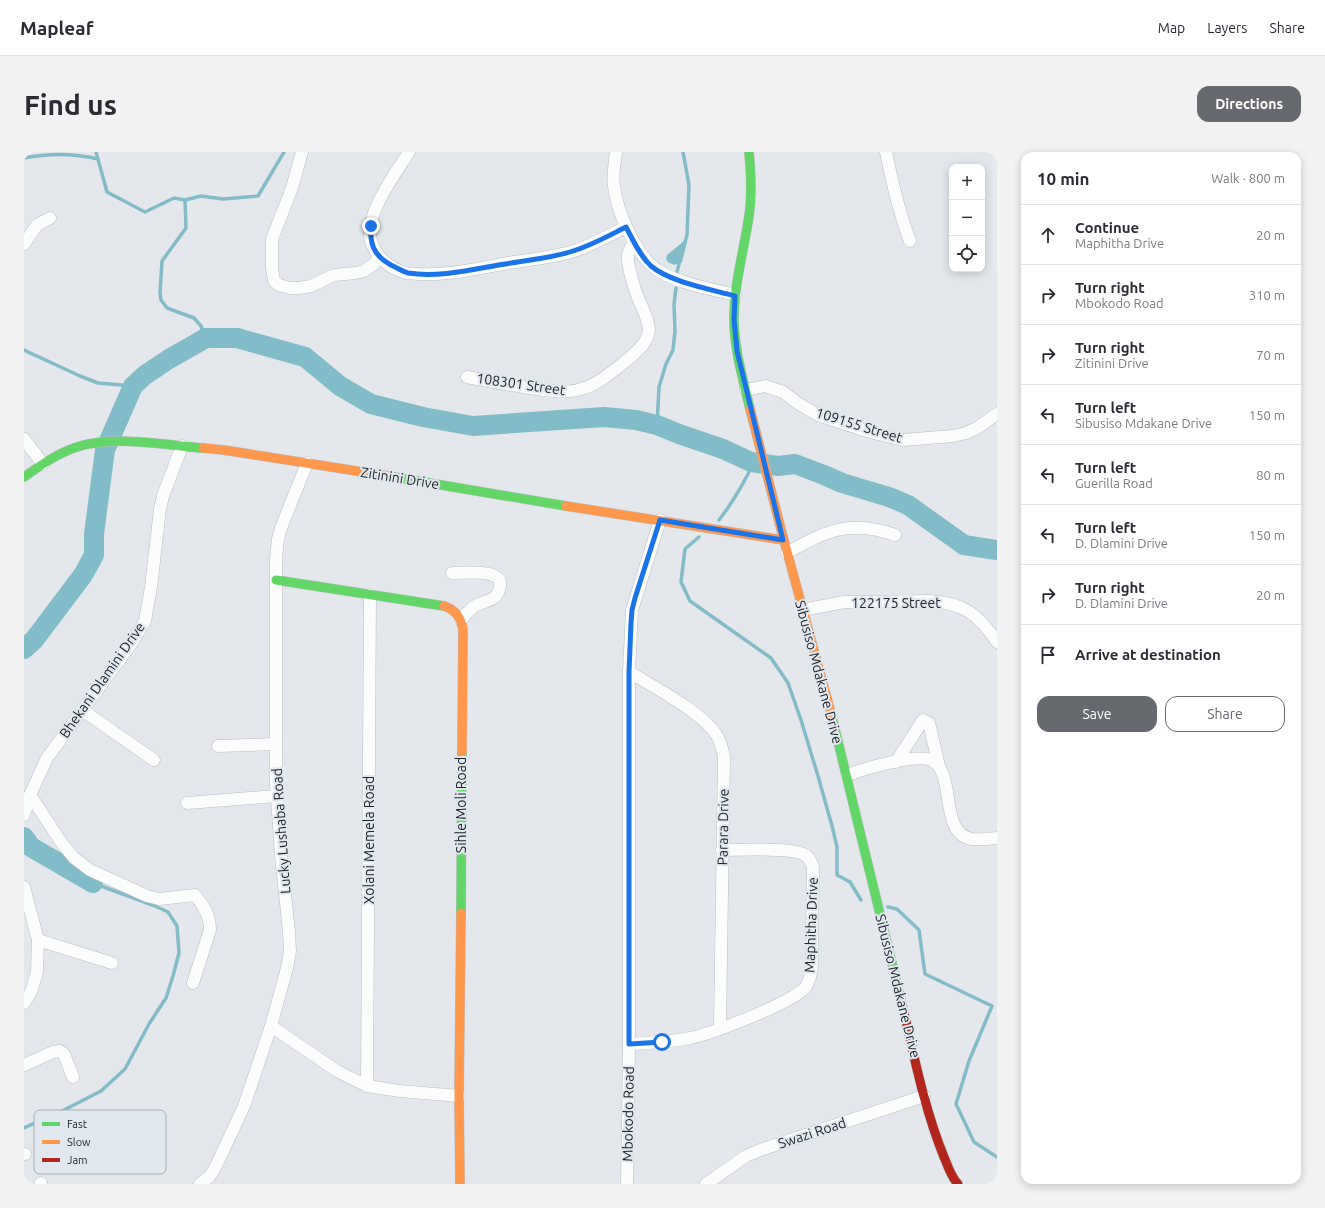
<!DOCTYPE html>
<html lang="en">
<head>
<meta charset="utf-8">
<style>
	body { margin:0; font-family:Ubuntu,sans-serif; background:#f2f2f3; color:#2b2b33 }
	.controls { position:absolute; right:12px; top:12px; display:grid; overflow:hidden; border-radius:8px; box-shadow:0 2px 10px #0003 }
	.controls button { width:36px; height:36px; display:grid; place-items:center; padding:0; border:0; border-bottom:1px solid #e1e1e2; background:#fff; color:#2b2b33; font:20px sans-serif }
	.stop { position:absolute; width:12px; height:12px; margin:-9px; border:3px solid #1a73e8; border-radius:50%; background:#fff }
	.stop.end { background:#1a73e8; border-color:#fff; box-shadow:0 1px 4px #0008 }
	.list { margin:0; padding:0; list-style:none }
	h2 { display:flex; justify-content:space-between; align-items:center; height:52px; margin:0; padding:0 16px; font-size:17px }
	h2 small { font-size:13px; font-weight:400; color:#7c7c81 }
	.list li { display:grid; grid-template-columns:26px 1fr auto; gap:12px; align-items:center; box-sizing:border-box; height:60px; padding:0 16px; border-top:1px solid #e1e1e2 }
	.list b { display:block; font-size:15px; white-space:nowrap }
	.list p { margin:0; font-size:13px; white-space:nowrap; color:#7c7c81 }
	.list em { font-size:13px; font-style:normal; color:#7c7c81 }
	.actions { display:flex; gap:8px; padding:12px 16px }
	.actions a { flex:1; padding:9px 0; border:1px solid #66696d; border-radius:12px; text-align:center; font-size:14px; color:#66696d }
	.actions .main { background:#66696d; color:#fff }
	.icon { flex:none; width:22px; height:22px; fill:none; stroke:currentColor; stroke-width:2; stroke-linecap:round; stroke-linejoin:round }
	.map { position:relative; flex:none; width:973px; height:1032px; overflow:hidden; border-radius:12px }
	header { display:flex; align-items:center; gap:24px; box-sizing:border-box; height:56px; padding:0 20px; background:#fff; border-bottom:1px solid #e1e1e2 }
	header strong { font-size:19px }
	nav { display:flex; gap:22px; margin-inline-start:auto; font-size:14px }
	.intro { display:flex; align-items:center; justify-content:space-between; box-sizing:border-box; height:96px; padding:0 24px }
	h1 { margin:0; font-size:28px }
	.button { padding:10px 18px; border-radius:12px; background:#66696d; color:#fff; font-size:14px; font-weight:700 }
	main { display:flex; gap:24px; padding:0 24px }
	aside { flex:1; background:#fff; border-radius:12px; box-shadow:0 2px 10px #0003 }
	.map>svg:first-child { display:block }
	.water { fill:#82bcc8 }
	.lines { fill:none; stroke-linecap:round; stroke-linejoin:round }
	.stream { stroke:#82bcc8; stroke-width:3.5 }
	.river { stroke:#82bcc8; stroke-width:20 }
	.street-casing { stroke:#bbbfc2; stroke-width:13 }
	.fast-casing { stroke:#bbbfc2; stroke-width:10 }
	.slow-casing { stroke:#bbbfc2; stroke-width:10 }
	.jam-casing { stroke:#bbbfc2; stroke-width:10 }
	.street { stroke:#fbfcfc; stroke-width:12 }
	.fast { stroke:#63d668; stroke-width:9 }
	.slow { stroke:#ff974d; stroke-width:9 }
	.jam { stroke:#b3261e; stroke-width:9 }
	.route { stroke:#1a73e8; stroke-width:5 }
	.labels { text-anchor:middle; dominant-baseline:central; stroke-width:4; stroke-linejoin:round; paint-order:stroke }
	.street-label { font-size:14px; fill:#222528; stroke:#e1e8ef }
	.key { fill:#e1e8ef; stroke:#a8aeb3; stroke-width:1 }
	.key-label { font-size:11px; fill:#222528 }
</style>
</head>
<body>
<header>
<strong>Mapleaf</strong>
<nav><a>Map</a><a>Layers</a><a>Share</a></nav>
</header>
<div class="intro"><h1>Find us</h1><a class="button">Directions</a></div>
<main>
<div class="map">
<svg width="973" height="1032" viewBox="0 0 973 1032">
	<rect width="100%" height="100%" fill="#e4e8ec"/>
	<path class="water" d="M660,89L663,90L658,110L650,113L644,110L642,107L643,103Z"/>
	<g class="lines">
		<g class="stream">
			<path d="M72,0L83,40L121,60L150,46L161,48L162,76L138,109L136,141L137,148L143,156L170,166L177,174L182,186"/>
			<path d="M659,0L665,33L663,83L660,94"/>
			<path d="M0,6C25,1 49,1 74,7"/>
			<path d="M161,48L177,44L199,47L234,44L260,0"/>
			<path d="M653,120L656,108"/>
			<path d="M0,198L56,224L74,231L109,234"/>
			<path d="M633,273L635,235L642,212L649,198L651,179L650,152L652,136"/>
			<path d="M695,368C709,350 720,331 730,310"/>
			<path d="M675,385L661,397L657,430L666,449L747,506L764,531L777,568L794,624L808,674L813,695V723L826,730L837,748"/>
			<path d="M864,755L873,757L895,778L901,822L968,854L945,909L932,952L950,990L973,1005"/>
			<path d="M0,976L40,958L77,939L101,917L125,872L142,846L149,824L155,801L153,774L144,760L131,754L69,731"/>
		</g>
		<g class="river">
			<path d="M0,497L10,488L59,423L70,403V382L81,298L109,234L121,223L145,207L182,186H213L281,205L316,234L347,252L399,265L449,274L580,265L612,268L633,273L655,282L699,297L727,310L754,314L771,312L800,323L818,331L865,345L884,353L940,393L973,398"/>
			<path d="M0,685L7,695L69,731"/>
		</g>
		<g class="street-casing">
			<g id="street">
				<path d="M278,0L268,36L248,87V116L250,129L255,133L266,136H275L287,134L310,123L332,121L340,119L350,112L355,105"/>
				<path d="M385,0C372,21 343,59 346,84C349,103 364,116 382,121C386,122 390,121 394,122C426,124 459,115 490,110C511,107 533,105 553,98C570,92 586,83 602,75"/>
				<path d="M592,0C591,11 588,22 590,34C593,60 612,105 635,119C656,132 687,137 711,143"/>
				<path d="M862,0C868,30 875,60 886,89"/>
				<path d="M0,92L13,73L26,66"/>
				<path d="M443,225C464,229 485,233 506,236C524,238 542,243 560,236C576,231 590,218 603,208C612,200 625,190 625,177C624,167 619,157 615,148C611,139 603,113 604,104C604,99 607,95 610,90"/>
				<path d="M722,238L741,234L759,240L775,252L794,263L846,280L879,288L929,284L942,281L953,276L973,262"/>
				<path d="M0,287L19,312"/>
				<path d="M763,401C800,379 827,367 871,383"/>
				<path d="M428,421C438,421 480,416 476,434C476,438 473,443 471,445C465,450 457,450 451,454C446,457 441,463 437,468"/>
				<path d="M779,458L820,450L905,449C940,451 954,462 973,490"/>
				<path d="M605,520C627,533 681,562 693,584C697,590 698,597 700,604L696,876"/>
				<path d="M58,558L130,608"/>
				<path d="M194,594L252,592"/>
				<path d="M872,610L899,568L905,571L915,614"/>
				<path d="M823,623C840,617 894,600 909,609C932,623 915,682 948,687C956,688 965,687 973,686"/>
				<path d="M6,643L37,690L50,706L66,718L123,744L135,747L171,743C180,754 186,764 186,778L169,831"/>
				<path d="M163,651L253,644"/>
				<path d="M0,663L6,643L23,606L105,495L121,469L127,435L136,357L139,344L158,294"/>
				<path d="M0,735L14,788L13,820L7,840L0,851"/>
				<path d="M14,788L88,811"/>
				<path d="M247,874L313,919L343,934L376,939L435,944"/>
				<path d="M605,892C625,891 646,890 666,886C686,882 775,849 783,833C790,820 788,800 788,785C788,762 789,739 789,715C787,710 786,706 781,703C768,695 715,698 698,698"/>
				<path d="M0,913L29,900L36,899L40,902L49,925"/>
				<path d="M343,934L346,443"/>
				<path d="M0,1002H1"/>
				<path d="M16,1032L17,1031"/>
				<path d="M176,1032L186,1024L192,1014L220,954L247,874L263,816L266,799L265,780L257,703L252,632V406L254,387L257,376L283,311"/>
				<path d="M603,1032L605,892V520L608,458L636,368"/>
				<path d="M682,1032L722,1004L739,997L900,944"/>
			</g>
		</g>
		<g class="fast-casing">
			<g id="fast">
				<path d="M725,0C727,21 728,43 725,64C720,98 710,132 710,167C710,197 719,227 726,257"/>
				<path d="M364,324L542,354"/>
				<path d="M0,325C17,313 34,301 53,295C89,283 141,293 179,296"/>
				<path d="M252,428L420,454"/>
				<path d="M808,565L874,836"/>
				<path d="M437,761L438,600"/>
			</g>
		</g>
		<g class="slow-casing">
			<g id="slow">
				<path d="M726,257L758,381L808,565"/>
				<path d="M179,296L200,298L364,324"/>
				<path d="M542,354L759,388"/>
				<path d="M420,454C432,458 436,465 439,477L438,600"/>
				<path d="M436,1032L435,944L437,761"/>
			</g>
		</g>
		<g class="jam-casing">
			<path id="jam" d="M874,836C888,892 898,951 920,1005C924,1014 927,1025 934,1032"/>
		</g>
		<use href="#street" class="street"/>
		<use href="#fast" class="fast"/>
		<use href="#slow" class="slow"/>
		<use href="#jam" class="jam"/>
	</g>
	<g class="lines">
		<path class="route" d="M347,74C345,96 353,107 373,116C377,118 380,120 384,121C415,126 450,117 481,112C504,108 530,106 552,98C570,92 586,83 602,75C609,88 616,104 627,114C646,130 686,137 711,144L710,168L713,199L759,388L636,368L611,446L608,458L607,471L605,520V892L638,890"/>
	</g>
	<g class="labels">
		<g class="street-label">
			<text transform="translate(497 232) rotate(8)">108301 Street</text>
			<text transform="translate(835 273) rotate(17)">109155 Street</text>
			<text transform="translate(376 326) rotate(9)">Zitinini Drive</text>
			<text x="872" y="451">122175 Street</text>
			<text transform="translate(795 520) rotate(75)">Sibusiso Mdakane Drive</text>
			<text transform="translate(78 528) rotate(-55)">Bhekani Dlamini Drive</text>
			<text transform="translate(437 653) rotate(-90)">Sihle Moli Road</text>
			<text transform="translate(699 675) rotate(-89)">Parara Drive</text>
			<text transform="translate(257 679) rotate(-94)">Lucky Lushaba Road</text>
			<text transform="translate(345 688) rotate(-90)">Xolani Memela Road</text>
			<text transform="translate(787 773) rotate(-88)">Maphitha Drive</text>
			<text transform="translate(874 834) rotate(76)">Sibusiso Mdakane Drive</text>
			<text transform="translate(604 962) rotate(-89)">Mbokodo Road</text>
			<text transform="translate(788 981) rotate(-18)">Swazi Road</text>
		</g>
	</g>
	<rect x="10" y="958" width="132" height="64" rx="6" class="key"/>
	<rect x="18" y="970" width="18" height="4" fill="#63d668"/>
	<rect x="18" y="988" width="18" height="4" fill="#ff974d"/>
	<rect x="18" y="1006" width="18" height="4" fill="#b3261e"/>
	<g class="key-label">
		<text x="43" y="976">Fast</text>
		<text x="43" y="994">Slow</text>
		<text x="43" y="1012">Jam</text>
	</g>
</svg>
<div class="controls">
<button>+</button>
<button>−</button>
<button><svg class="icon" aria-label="locate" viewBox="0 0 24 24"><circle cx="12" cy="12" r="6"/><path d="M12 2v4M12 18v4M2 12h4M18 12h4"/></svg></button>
</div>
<div class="stop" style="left:638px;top:890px"></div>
<div class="stop end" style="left:347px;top:74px"></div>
</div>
<aside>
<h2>10 min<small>Walk · 800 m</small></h2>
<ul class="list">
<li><svg class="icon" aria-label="ahead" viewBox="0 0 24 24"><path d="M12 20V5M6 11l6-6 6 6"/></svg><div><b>Continue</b><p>Maphitha Drive</p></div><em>20 m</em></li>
<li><svg class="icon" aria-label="right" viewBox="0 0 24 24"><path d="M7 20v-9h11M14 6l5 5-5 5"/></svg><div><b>Turn right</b><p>Mbokodo Road</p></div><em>310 m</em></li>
<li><svg class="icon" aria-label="right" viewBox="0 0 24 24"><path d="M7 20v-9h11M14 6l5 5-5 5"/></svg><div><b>Turn right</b><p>Zitinini Drive</p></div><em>70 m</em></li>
<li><svg class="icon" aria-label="left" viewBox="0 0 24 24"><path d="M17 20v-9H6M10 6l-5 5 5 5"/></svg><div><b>Turn left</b><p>Sibusiso Mdakane Drive</p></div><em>150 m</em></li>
<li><svg class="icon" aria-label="left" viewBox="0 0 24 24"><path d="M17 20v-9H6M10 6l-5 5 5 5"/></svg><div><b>Turn left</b><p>Guerilla Road</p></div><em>80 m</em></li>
<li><svg class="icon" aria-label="left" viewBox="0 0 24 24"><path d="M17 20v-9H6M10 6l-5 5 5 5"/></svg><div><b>Turn left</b><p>D. Dlamini Drive</p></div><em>150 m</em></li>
<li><svg class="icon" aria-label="right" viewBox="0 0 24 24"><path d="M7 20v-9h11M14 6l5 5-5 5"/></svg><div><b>Turn right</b><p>D. Dlamini Drive</p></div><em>20 m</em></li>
<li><svg class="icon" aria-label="arrive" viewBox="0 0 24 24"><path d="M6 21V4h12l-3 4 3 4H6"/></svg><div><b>Arrive at destination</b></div></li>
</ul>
<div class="actions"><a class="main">Save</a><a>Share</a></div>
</aside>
</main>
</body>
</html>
